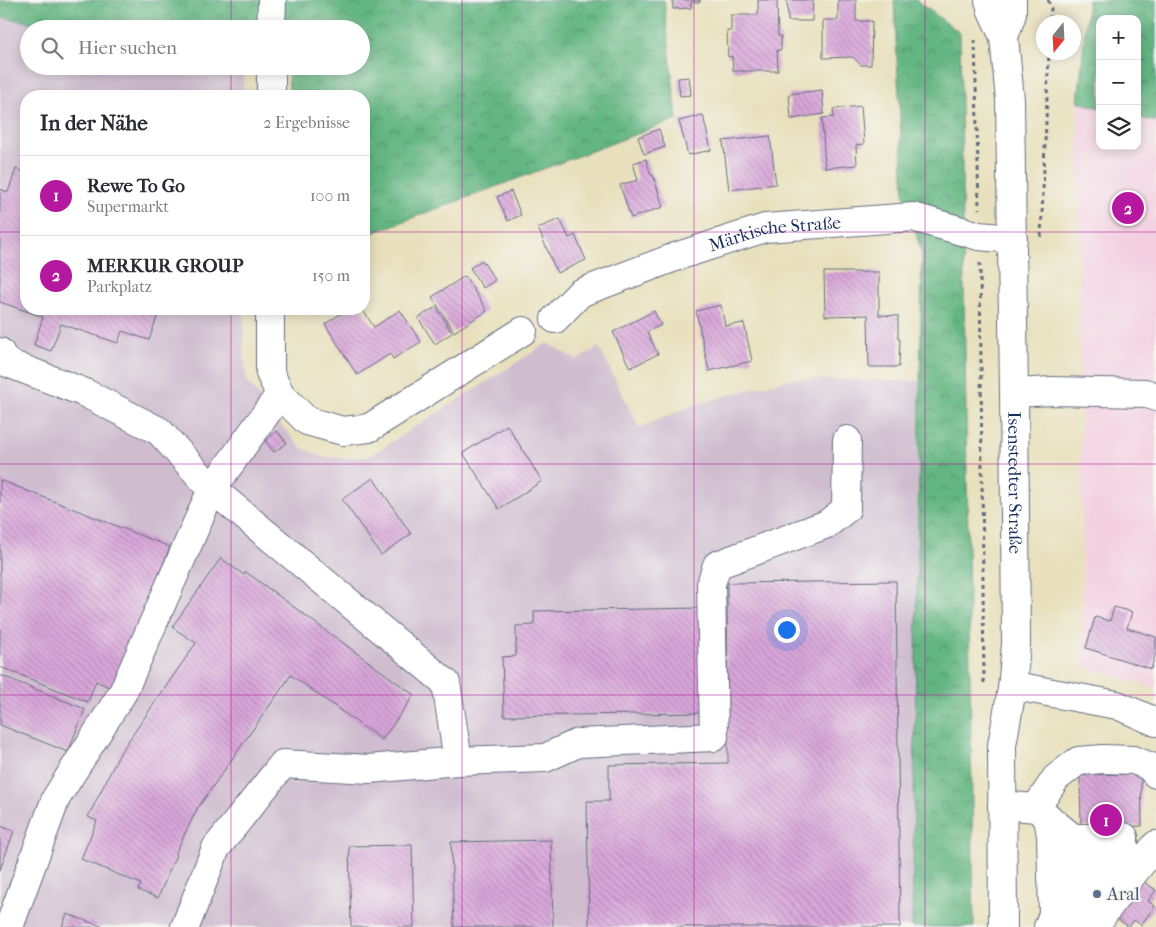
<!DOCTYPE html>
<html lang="de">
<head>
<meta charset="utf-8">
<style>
	body { margin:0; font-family:"IM FELL French Canon",serif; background:#f2f2f3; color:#2b2b33 }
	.controls { position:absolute; right:15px; top:15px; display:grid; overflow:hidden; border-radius:10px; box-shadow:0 2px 12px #0003 }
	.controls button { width:45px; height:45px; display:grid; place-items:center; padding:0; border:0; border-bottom:1px solid #e1e1e2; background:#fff; color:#2b2b33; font:25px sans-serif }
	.compass { position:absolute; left:1036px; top:15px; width:45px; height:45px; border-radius:50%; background:#fff; box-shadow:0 2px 12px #0003; rotate:198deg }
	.you { position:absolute; left:786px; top:629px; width:18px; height:18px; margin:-12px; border:4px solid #fff; border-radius:50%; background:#1a73e8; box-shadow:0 0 0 8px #1a73e833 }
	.badge { display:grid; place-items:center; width:32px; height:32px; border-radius:50%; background:#b5179e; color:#fff; font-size:16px; font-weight:700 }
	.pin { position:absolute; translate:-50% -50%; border:2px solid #fff; box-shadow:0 1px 5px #0006 }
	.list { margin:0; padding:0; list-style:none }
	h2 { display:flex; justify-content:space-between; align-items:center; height:65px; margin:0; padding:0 20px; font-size:21px }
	h2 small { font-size:16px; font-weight:400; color:#7c7c81 }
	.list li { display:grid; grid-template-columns:32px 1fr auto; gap:15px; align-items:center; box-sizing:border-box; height:80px; padding:0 20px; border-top:1px solid #e1e1e2 }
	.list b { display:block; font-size:19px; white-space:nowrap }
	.list p { margin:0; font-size:16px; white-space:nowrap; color:#7c7c81 }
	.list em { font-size:16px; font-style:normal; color:#7c7c81 }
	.icon { flex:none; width:28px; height:28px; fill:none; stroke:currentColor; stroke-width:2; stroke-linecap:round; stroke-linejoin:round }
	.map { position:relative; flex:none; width:1156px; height:927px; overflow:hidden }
	.search { position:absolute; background:#fff; box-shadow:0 2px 12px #0003; left:20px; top:20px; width:350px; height:55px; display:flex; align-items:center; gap:12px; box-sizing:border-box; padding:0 18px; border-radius:28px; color:#7c7c81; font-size:19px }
	.panel { position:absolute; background:#fff; box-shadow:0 2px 12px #0003; left:20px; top:90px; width:350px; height:225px; border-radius:20px }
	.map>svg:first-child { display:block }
	.built { fill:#f3cfe0 }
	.industrial { fill:#cfbdcf }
	.forest { fill:url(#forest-crowns); stroke:#407270 }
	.building { fill:url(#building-back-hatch) }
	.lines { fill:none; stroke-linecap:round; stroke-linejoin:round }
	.minor-casing { stroke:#636d7f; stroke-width:30 }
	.path { stroke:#636d7f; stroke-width:3; stroke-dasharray:4 4; stroke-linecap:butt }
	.minor { stroke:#fff; stroke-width:28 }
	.grid { fill:none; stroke:#b5179e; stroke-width:1; stroke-opacity:0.55 }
	.service-dot { fill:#5c6f8a; stroke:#f6f6f2; stroke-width:2 }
	.labels { text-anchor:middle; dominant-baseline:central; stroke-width:4; stroke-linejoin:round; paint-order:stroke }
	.street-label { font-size:18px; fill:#1b2f5e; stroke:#f6f6f2 }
	.service-label { font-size:18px; fill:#4e5e75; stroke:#f6f6f2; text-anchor:start }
</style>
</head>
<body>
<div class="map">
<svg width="1156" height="927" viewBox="0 0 1156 927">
	<defs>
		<pattern id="forest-crowns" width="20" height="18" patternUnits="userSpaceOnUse" patternTransform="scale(1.25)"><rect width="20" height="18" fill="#64b681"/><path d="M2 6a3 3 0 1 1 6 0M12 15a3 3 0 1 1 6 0" fill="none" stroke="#52946d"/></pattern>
		<pattern id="building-back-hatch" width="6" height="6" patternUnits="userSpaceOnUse" patternTransform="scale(1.25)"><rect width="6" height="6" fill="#d9a6d9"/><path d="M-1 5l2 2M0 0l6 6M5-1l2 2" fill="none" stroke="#af88b3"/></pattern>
	</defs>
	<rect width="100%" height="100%" fill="#f6f6f2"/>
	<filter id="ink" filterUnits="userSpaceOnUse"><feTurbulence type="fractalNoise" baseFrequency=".02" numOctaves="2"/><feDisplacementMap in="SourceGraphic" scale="10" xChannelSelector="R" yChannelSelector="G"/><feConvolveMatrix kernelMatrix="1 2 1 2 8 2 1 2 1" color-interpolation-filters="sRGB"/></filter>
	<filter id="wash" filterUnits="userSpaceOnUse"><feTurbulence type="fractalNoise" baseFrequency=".0096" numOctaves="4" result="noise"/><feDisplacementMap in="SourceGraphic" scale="20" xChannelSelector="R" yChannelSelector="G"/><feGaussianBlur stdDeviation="1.12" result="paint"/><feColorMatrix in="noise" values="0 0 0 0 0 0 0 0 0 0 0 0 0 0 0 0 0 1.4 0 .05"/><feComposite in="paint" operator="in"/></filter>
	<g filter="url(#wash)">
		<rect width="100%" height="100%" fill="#e8e0bc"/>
		<path class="built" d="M1078,102L1100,108V146H1137V117L1156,122V689L1083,666Z"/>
		<path class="industrial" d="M0,17L41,24L91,29H29V66H243V96H26V309H244V357L247,381L282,426L301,448L324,457L346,458L368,457L547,343L577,360L599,347L639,428L696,404L789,379L919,381L912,927H0Z"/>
		<g class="forest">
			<path d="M0,0H664L677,119L364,236V96H289L288,66H361V29H91L41,24L0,17Z"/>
			<path d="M894,0H916L960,33L974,927H912L922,254L904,194Z"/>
			<path d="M1088,0H1156V122L1137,117V19H1100V108L1078,102Z"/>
		</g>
		<g id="blocks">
			<g class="building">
				<path d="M673,0H700V2H691V8L673,9Z"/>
				<path d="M758,0H777L778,36H781V50H777L778,71H733L732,56L728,57L727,31H731V15H758Z"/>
				<path d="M787,0H813L812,21H788Z"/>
				<path d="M838,0H856V21H872L871,65H861L853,57L823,58V20H838Z"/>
				<path d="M689,77L691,95L680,96L678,78Z"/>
				<path d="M822,90L824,114L791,119L789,94Z"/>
				<path d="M861,106L864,144L856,145L857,165L825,168L822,118L834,117L833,109Z"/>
				<path d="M703,115L711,150L688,155L679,121Z"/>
				<path d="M659,129L665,147L644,154L638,137Z"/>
				<path d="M770,136L776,184L729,190L723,141Z"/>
				<path d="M646,159L651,175H653L663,207L631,218L620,185L638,180L633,163Z"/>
				<path d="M16,169L26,173V309H160L149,340L122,331L118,343L61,324L51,351L34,345L43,317L0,302V189L8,192Z"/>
				<path d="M511,191L521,215L508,221L497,197Z"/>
				<path d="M560,219L569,238L575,235L586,260L557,273L538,228Z"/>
				<path d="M482,260L495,280L483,288L470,268Z"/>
				<path d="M824,272H879V315L898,316V339H900L899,367H869L868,315L825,316Z"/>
				<path d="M465,276L487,311L454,332L432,297Z"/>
				<path d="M721,305L725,326L744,323L752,361L709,371L696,311Z"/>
				<path d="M436,307L452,333L435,344L418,318Z"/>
				<path d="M348,309H362L374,327L400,310L421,342L393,359L390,354L357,375L325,324Z"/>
				<path d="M654,311L661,325L647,332L658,354L630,368L613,332Z"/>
				<path d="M507,425L542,481L499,509L463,453Z"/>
				<path d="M277,431L287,443L274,452L265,441Z"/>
				<path d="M373,478L411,534L381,555L342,499Z"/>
				<path d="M0,480L170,547L113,689L96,681L88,702L0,667Z"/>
				<path d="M221,558L244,575L246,572L414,695L382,740L291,675L197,809L175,854L176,855L158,898L138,890L141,884L81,859L97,821L88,817L120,753L196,643L172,627Z"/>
				<path d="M896,581L900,927H589L587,801H609V765L728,763L727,583Z"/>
				<path d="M1114,607L1132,612L1127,628L1156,637V652L1151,669L1086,648L1095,617L1110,621Z"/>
				<path d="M701,608L704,713L504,716L502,657L516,656V626L534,625V611Z"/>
				<path d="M0,675L85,709L68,752L0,725Z"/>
				<path d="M1141,774L1142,826L1081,827L1080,775Z"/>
				<path d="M0,826L14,831L0,870Z"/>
				<path d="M551,840L553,927H454L451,842Z"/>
				<path d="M412,845L414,927H351L349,846Z"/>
				<path d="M1140,879L1156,890L1148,901L1155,906L1141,925L1134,920L1129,927L1113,916Z"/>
				<path d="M67,914L104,927H62Z"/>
			</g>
		</g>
	</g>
	<g filter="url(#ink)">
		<use href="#blocks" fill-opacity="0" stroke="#636d7f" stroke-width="1"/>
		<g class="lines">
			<g class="minor-casing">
				<g id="minor">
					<path id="s1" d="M989,0L992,11L1004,37L1010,100L1014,393L1016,644L1012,689L1002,745L1003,927"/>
					<path d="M271,29L272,0"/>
					<path d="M1004,37L1012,14V0"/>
					<path d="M271,96V66"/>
					<path d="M270,309V373L280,394L307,421L343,431L369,428L523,331"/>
					<path id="s2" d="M555,319L580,293L678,256L765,228L913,217L979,236L1013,239"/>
					<path d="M0,352L5,362L83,392L159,431L212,489L446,683L458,761"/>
					<path d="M1014,393L1052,391L1145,393L1156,397"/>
					<path d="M1012,689L1026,688L1117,705L1156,722"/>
					<path d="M1002,805L1036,808L1073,838H1098L1097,923L1093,927"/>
					<path d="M1036,808L1056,778L1078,761L1103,759L1133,760L1149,766L1156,774"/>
					<path d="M1048,817L1051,836L1053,914L1048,927"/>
					<path d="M1120,890L1156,845"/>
					<path d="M1097,923L1118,894L1125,872L1124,837L1098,838"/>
					<path d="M9,927L56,798L123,692L212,489L280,394"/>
					<path d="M185,927L216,848L283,764L369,769L458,761L545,758L578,743L714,737L711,584L717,565L827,524L846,509L847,440"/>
					<path d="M1069,927L1074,916L1073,838"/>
				</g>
			</g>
			<g class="path">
				<path d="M1048,0L1051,8L1050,22"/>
				<path d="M975,40L979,209"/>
				<path d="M1041,237L1049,52"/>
				<path d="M980,263L984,686"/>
			</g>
			<use href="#minor" class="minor"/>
		</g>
	</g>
	<path class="grid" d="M231,0V29M462,0V927M694,0V927M925,0V927M231,66V96M0,232H26M364,232H1156M231,309V927M0,464H1156M0,695H1156"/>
	<circle class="service-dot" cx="1097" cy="894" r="5"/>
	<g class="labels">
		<g class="street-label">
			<text stroke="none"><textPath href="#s2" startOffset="241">Märkische Straße</textPath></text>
			<text stroke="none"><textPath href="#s1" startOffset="486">Isenstedter Straße</textPath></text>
		</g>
		<g class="service-label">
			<text x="1107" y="894">Aral</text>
		</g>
	</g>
</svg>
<div class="controls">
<button>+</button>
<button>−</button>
<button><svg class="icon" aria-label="layers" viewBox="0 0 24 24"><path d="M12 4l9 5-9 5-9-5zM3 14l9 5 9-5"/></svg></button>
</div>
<svg class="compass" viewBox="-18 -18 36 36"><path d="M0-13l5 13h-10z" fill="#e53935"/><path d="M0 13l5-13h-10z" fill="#7c7c81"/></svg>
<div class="you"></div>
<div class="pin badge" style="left:1106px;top:820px">1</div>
<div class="pin badge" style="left:1128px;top:208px">2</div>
<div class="search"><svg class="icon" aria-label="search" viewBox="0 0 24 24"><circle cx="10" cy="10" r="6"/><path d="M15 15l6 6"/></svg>Hier suchen</div>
<section class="panel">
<h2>In der Nähe<small>2 Ergebnisse</small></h2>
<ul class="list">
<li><span class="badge">1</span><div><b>Rewe To Go</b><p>Supermarkt</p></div><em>100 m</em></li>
<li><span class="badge">2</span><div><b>MERKUR GROUP</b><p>Parkplatz</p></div><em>150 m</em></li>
</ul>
</section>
</div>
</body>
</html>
